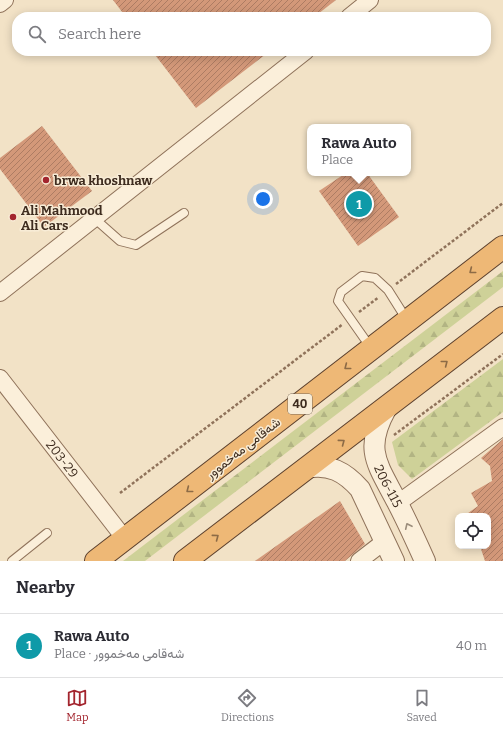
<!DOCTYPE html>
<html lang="en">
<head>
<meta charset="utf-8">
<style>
	body { margin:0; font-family:Bitter,Vazirmatn,serif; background:#f7f7f7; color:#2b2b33 }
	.controls { position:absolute; right:12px; bottom:12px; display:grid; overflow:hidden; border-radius:8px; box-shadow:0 2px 10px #0003 }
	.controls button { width:36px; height:36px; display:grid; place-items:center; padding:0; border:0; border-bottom:1px solid #e1e1e2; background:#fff; color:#2b2b33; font:20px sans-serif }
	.you { position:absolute; left:263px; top:199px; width:14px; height:14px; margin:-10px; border:3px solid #fff; border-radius:50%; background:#1a73e8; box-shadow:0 0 0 6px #1a73e833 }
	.badge { display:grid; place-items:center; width:26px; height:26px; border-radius:50%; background:#a3252e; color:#fff; font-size:13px; font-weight:700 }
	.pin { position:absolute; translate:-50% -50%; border:2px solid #fff; box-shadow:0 1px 4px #0006 }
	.popup { position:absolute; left:307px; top:124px; width:104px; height:52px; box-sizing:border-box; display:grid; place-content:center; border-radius:8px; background:#fff; filter:drop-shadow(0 1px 3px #0005); font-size:13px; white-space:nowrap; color:#7c7c81 }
	.popup b { font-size:15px; color:#2b2b33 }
	.popup::after { content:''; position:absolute; left:50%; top:100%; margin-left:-8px; border:8px solid transparent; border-top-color:#fff }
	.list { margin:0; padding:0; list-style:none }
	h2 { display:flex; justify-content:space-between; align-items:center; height:52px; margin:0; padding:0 16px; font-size:17px }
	h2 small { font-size:13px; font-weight:400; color:#7c7c81 }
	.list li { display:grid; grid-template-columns:26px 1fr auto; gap:12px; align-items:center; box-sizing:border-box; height:64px; padding:0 16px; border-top:1px solid #e1e1e2 }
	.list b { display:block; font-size:15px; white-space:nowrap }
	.list p { margin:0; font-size:13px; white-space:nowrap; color:#7c7c81 }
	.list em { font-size:13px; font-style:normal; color:#7c7c81 }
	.icon { flex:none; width:22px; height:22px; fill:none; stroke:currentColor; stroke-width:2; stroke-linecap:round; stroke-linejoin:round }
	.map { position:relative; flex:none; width:503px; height:561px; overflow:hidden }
	.search { position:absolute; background:#fff; box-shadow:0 2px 10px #0003; left:12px; right:12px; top:12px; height:44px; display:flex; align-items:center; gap:10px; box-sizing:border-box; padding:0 14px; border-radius:16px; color:#7c7c81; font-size:15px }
	.sheet { height:116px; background:#fff }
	nav { display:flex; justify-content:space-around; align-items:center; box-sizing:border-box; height:56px; border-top:1px solid #e1e1e2; background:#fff; font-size:11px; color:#7c7c81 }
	nav a { display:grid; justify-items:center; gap:2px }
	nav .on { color:#a3252e }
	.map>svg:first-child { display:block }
	.forest { fill:url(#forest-firs) }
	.building { fill:url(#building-hatch) }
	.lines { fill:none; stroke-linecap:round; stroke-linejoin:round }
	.service-casing { stroke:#8f725a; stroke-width:10 }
	.minor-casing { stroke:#8f725a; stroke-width:18 }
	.tertiary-casing { stroke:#8f725a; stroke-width:22 }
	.trunk-casing { stroke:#5d412e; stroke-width:24 }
	.path { stroke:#8f725a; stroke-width:2.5; stroke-dasharray:3 2; stroke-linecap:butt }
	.service { stroke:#fbefda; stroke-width:8 }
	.minor { stroke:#fbefda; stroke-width:16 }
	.tertiary { stroke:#fbefda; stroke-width:20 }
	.trunk { stroke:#eeb876; stroke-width:22 }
	.oneway { stroke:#8d6b46 }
	.oneway2 { stroke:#9c8e7c }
	.poi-dot { fill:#a3252e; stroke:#f8ecd6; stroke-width:1.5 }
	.labels { text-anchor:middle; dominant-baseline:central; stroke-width:3; stroke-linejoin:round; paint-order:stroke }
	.shield { fill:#f8ecd6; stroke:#766656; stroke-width:1 }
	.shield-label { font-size:12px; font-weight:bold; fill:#3e2c1f }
	.poi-label { font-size:13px; font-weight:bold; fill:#3e2c1f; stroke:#f8ecd6; text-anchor:start }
	.street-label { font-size:13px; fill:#3e2c1f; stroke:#f8ecd6 }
</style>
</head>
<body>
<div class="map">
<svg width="503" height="561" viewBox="0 0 503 561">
	<defs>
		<pattern id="forest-firs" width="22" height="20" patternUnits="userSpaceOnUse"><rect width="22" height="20" fill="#ced198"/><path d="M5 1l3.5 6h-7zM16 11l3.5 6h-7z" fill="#b2b483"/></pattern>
		<pattern id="building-hatch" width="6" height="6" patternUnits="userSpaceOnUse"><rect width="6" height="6" fill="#d39879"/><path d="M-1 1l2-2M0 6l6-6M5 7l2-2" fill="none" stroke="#ad7c63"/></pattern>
	</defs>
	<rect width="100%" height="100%" fill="#f2e2c6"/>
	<g class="forest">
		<path d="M503,271V287L145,561H123Z"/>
		<path d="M503,359V412L412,479L398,465L392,442Z"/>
	</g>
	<g class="building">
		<path d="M113,0H336L314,17H126Z"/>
		<path d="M152,51H270L196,108Z"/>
		<path d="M42,126L92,191L44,227L0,169V158Z"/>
		<path d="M346,173H367L399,217L358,246L319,191Z"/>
		<path d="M503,439V561H485L480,546H488V516H464L478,506L471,493L492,481L490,466L481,458Z"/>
		<path d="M340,501L365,544L345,561H255Z"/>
	</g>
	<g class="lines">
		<g class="service-casing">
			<g id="service">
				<path d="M94,218L120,241L136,245L184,213"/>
				<path d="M371,348L338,301L341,292L362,276L375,278L388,290L407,320"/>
				<path d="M12,561L47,533"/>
			</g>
		</g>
		<g class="minor-casing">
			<g id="minor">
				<path d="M0,4L5,0"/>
				<path d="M349,17L370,0"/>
				<path d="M0,293L306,51"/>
				<path id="s1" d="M0,378L125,539"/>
				<path d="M398,503L503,427"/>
				<path d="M359,561L385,541"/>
			</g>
		</g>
		<g class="tertiary-casing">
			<g id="tertiary">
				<path id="s2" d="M386,409C363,450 378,465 397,502C407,521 416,541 425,561"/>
				<path d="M306,468C329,463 345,472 360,489L394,561"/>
			</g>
		</g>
		<g class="trunk-casing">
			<g id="trunk">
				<path d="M96,561L503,247"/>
				<path d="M185,561L503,318"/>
			</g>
		</g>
		<g class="path">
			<path d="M396,284L503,203"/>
			<path d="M359,312L379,297"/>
			<path d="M394,435L503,354"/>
			<path d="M120,493L343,324"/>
		</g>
		<use href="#service" class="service"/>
		<use href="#minor" class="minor"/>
		<use href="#tertiary" class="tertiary"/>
		<use href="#trunk" class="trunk"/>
	</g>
	<defs><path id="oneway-chevron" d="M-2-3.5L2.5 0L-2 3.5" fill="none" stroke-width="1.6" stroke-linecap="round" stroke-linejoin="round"/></defs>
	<g class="oneway">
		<use href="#oneway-chevron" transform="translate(472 271) rotate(142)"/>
		<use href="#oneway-chevron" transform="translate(445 363) rotate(-38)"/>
		<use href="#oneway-chevron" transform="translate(347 367) rotate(142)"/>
		<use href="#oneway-chevron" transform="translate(342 442) rotate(-37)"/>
		<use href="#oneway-chevron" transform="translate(189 490) rotate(142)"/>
		<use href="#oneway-chevron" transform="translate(216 537) rotate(-37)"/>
	</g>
	<use class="oneway2" href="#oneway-chevron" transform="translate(408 526) rotate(-115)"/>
	<g class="poi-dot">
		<circle cx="46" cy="180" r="4"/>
		<circle cx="13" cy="217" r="4"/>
	</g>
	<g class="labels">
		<rect class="shield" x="288" y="394" width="24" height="20" rx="3"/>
		<g class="shield-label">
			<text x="300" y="404">40</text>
		</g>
		<g class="poi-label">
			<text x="54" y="180">brwa khoshnaw</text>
			<text x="21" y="210">Ali Mahmood<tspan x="21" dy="15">Ali Cars</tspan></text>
		</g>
		<g class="street-label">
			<text transform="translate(243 448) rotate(-38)">شەقامی مەخموور</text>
			<text stroke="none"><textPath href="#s1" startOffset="102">203-29</textPath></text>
			<text stroke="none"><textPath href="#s2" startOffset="82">206-115</textPath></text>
		</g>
	</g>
</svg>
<div class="controls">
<button><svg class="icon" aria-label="locate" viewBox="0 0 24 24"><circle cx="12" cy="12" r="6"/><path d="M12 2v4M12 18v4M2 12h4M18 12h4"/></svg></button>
</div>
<div class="you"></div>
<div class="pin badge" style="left:359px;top:204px;background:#0f9aa8">1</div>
<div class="popup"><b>Rawa Auto</b>Place</div>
<div class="search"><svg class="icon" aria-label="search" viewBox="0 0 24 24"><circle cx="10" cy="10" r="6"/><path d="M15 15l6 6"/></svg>Search here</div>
</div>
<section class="sheet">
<h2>Nearby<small></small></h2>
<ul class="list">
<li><span class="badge" style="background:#0f9aa8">1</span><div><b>Rawa Auto</b><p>Place · شەقامی مەخموور</p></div><em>40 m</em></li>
</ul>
</section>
<nav>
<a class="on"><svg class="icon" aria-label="map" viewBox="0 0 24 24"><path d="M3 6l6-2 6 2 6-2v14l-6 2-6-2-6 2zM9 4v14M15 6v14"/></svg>Map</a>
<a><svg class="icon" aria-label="directions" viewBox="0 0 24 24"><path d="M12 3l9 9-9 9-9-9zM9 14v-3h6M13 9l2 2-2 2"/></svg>Directions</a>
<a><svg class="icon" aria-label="saved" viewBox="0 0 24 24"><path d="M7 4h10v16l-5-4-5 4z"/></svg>Saved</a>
</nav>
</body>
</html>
